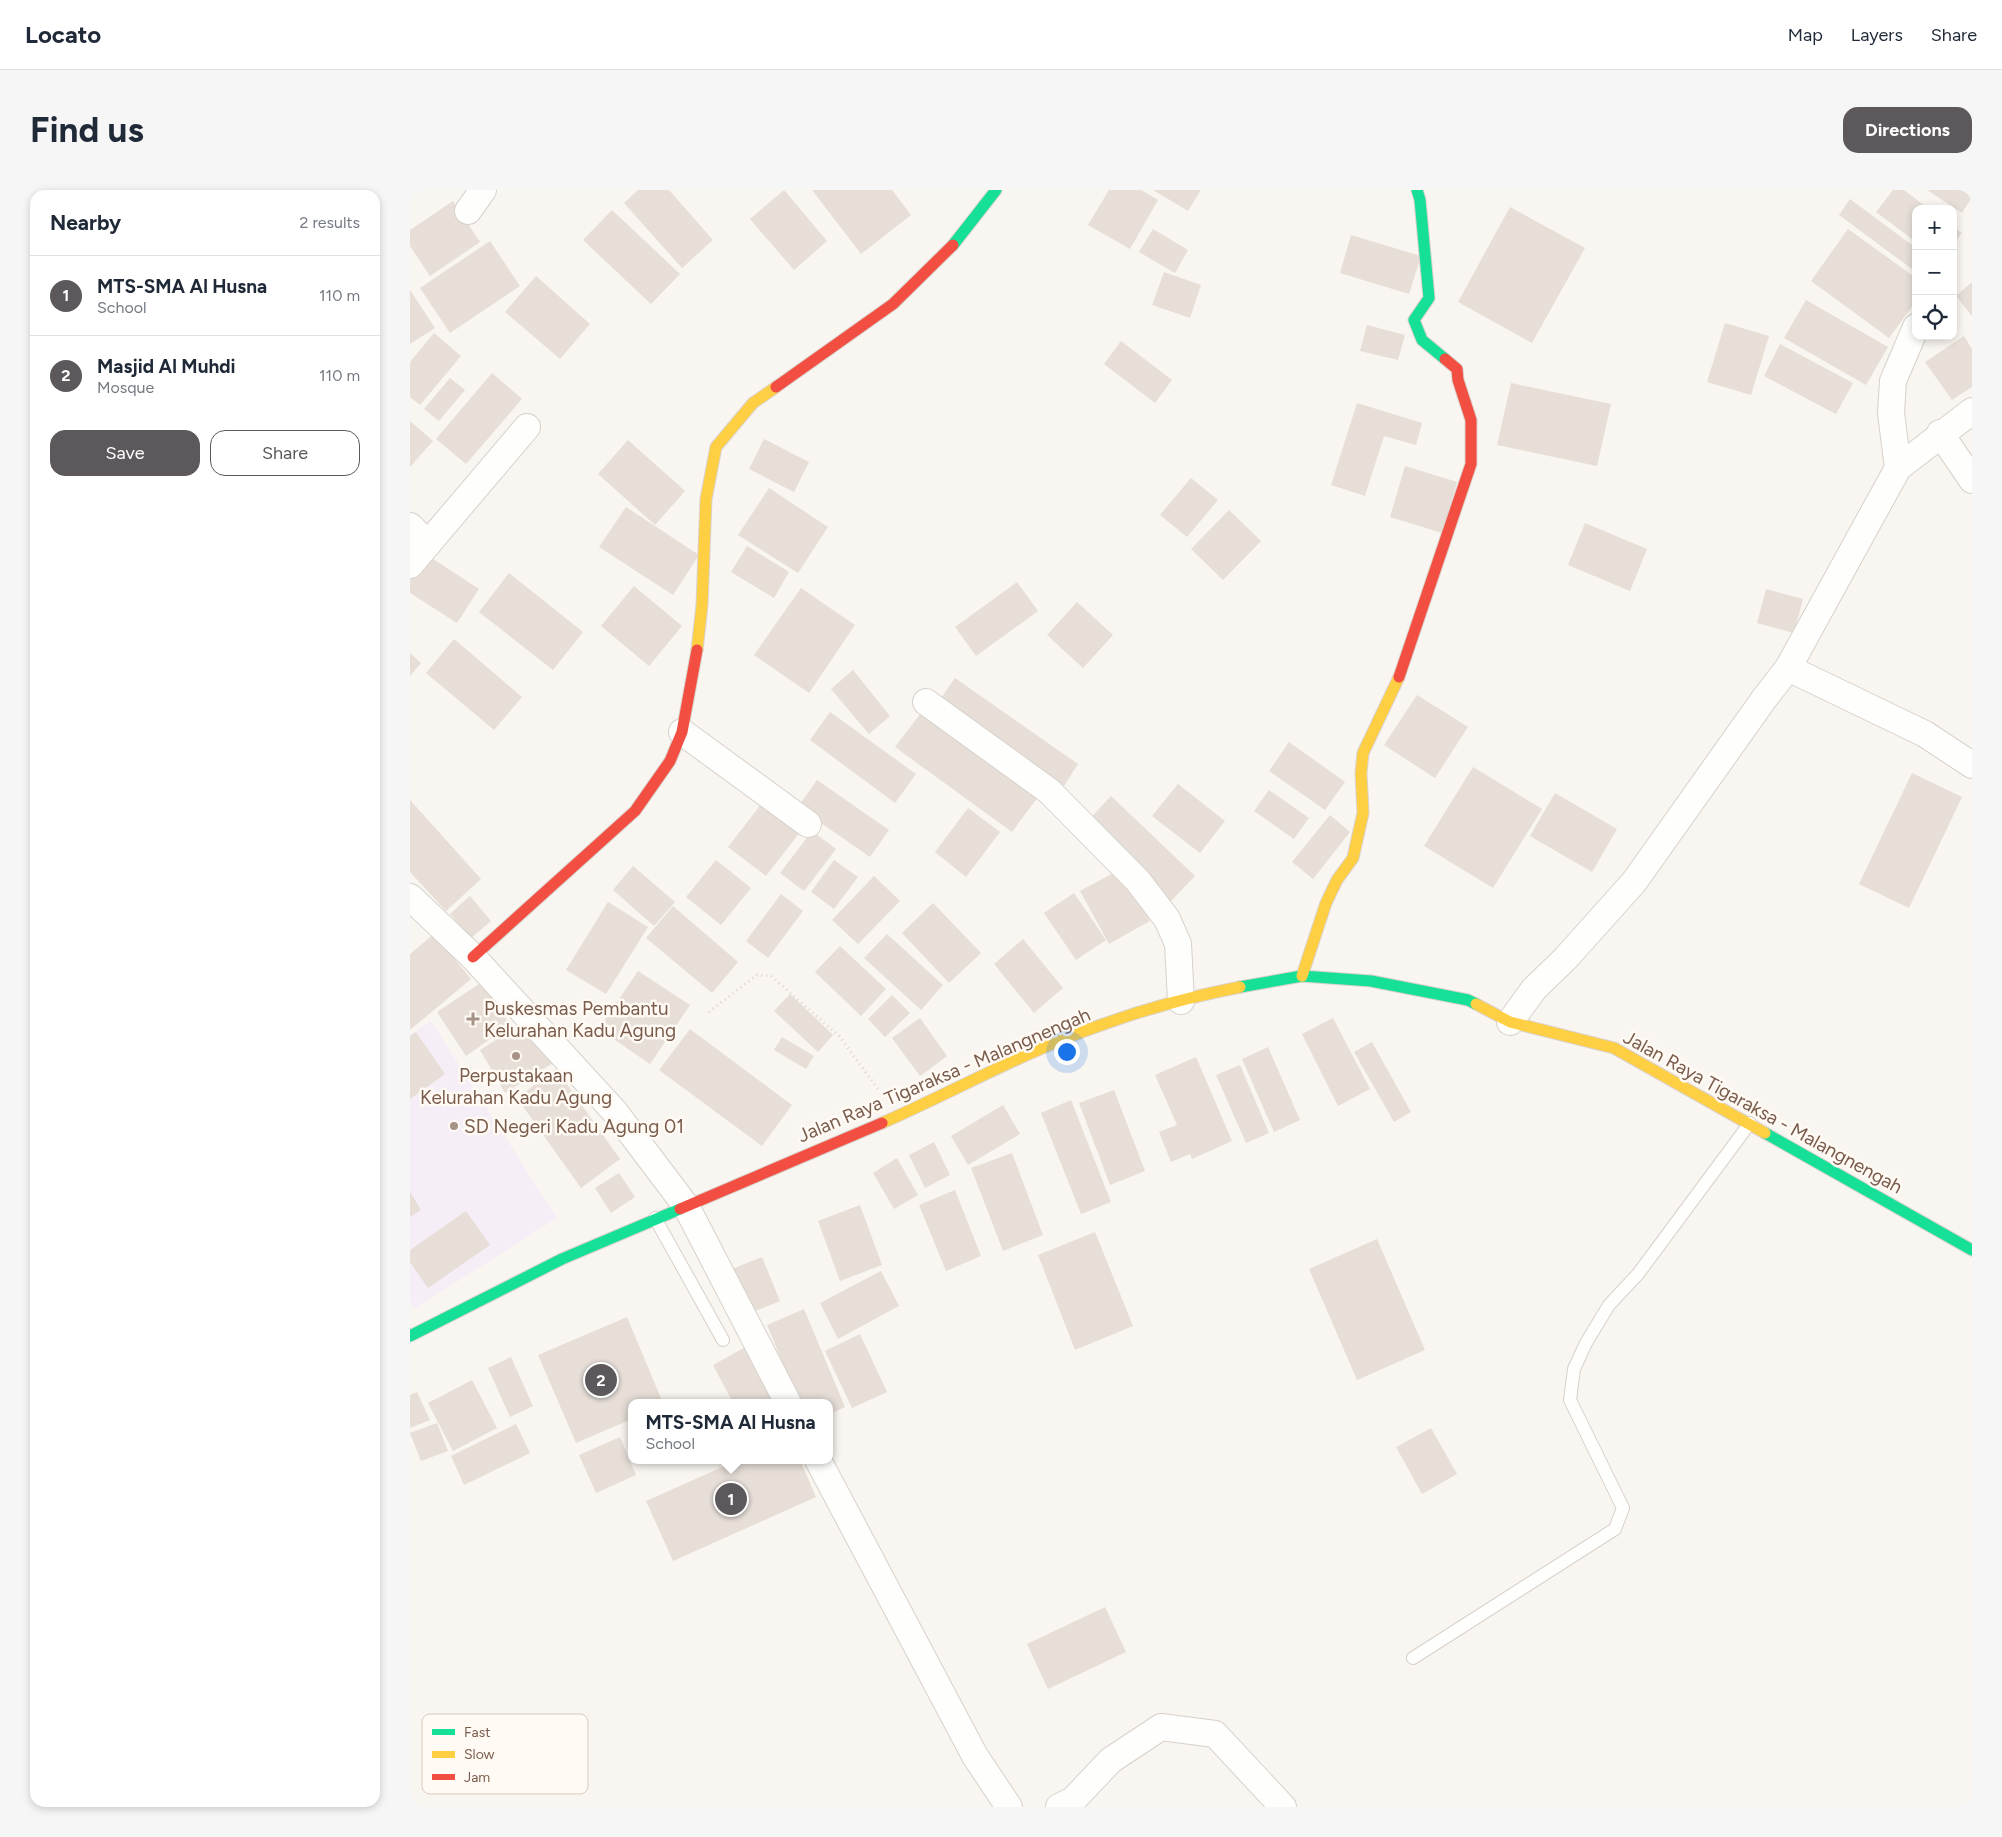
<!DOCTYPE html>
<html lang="en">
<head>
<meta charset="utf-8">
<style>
	body { margin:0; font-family:Figtree,sans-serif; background:#f6f6f7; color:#1f2937 }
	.controls { position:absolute; right:15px; top:15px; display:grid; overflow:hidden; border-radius:10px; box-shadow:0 2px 8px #0003 }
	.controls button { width:45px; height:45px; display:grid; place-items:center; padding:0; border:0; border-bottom:1px solid #e0e1e3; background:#fff; color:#1f2937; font:25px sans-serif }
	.you { position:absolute; left:656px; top:861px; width:18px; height:18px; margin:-12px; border:4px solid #fff; border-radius:50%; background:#1a73e8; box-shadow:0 0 0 8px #1a73e833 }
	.badge { display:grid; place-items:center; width:32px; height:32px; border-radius:50%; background:#5c585b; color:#fff; font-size:16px; font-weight:700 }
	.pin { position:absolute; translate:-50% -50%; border:2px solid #fff; box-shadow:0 1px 5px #0006 }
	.popup { position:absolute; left:218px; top:1209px; width:205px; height:65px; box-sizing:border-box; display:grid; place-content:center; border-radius:10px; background:#fff; filter:drop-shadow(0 1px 4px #0005); font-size:16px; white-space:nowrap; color:#747a83 }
	.popup b { font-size:19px; color:#1f2937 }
	.popup::after { content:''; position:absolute; left:50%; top:100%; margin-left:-10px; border:10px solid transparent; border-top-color:#fff }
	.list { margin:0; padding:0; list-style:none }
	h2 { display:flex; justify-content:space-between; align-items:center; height:65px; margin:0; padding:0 20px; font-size:21px }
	h2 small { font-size:16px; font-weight:400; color:#747a83 }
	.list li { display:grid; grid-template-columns:32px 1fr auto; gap:15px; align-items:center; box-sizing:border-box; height:80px; padding:0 20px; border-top:1px solid #e0e1e3 }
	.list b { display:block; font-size:19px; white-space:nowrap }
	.list p { margin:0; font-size:16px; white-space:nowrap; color:#747a83 }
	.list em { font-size:16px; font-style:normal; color:#747a83 }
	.actions { display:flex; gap:10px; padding:15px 20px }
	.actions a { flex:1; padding:11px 0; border:1px solid #5c585b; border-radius:15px; text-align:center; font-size:18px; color:#5c585b }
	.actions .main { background:#5c585b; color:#fff }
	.icon { flex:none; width:28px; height:28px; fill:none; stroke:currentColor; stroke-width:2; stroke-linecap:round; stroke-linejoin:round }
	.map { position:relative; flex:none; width:1562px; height:1617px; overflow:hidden; border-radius:15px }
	header { display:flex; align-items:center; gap:30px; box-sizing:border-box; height:70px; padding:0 25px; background:#fff; border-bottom:1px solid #e0e1e3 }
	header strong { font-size:24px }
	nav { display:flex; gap:28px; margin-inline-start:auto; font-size:18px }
	.intro { display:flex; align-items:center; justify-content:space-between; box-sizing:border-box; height:120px; padding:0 30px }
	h1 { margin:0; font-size:35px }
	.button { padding:12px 22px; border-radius:15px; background:#5c585b; color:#fff; font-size:18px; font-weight:700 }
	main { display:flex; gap:30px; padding:0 30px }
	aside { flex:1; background:#fff; border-radius:15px; box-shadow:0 2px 8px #0003 }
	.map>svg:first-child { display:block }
	.education { fill:#f6eef6 }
	.building { fill:#e6ded7 }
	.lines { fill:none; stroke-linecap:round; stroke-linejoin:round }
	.lane-casing { stroke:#d7d1cb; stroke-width:14 }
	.street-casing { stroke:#d7d1cb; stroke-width:28 }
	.fast-casing { stroke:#d9d2cb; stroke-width:13 }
	.slow-casing { stroke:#d9d2cb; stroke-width:13 }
	.jam-casing { stroke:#d9d2cb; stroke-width:13 }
	.path { stroke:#dcd5d0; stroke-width:3; stroke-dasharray:1 4; stroke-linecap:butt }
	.lane { stroke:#fefefd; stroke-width:12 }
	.street { stroke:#fefefd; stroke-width:26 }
	.fast { stroke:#16e098; stroke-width:11 }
	.slow { stroke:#ffcf43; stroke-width:11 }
	.jam { stroke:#f24e42; stroke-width:11 }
	.poi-dot { fill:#a69286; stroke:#fffaf3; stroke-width:2 }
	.labels { text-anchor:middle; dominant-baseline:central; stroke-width:5; stroke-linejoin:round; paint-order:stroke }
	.poi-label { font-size:19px; fill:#7a5c4d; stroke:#fffaf3; text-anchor:start }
	.street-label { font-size:19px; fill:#7a5c4d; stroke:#fffaf3 }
	.key { fill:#fffaf3; stroke:#d7cbc1; stroke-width:1 }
	.key-label { font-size:14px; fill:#7a5c4d }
</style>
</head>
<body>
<header>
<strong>Locato</strong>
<nav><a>Map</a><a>Layers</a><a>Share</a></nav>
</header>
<div class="intro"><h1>Find us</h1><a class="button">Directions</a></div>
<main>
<aside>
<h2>Nearby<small>2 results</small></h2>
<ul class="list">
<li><span class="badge">1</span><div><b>MTS-SMA Al Husna</b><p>School</p></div><em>110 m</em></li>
<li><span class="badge">2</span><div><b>Masjid Al Muhdi</b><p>Mosque</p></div><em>110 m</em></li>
</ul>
<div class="actions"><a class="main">Save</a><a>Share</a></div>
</aside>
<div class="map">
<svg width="1562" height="1617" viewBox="0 0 1562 1617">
	<rect width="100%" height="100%" fill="#f9f5f0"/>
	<path class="education" d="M21,831L147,1028L4,1119L0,1113V845Z"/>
	<g class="building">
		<path d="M228,0H259L303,50L272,78L214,13Z"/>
		<path d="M374,0L417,51L384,80L340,29Z"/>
		<path d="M402,0H482L501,25L451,64Z"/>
		<path d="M699,0H731L748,10L720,59L678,35Z"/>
		<path d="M743,0H791L778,21Z"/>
		<path d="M1483,0H1494L1519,19H1506V52L1466,22Z"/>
		<path d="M1517,0H1562V7L1552,23Z"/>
		<path d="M1440,9L1506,58V82L1429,25Z"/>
		<path d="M43,11L70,52L20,86L0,56V40Z"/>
		<path d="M1100,17L1175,58L1122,153L1048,112Z"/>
		<path d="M202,20L270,84L241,114L173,50Z"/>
		<path d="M1543,37L1552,43L1543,54Z"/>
		<path d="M743,39L778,60L765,83L729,62Z"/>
		<path d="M1438,39L1506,88V111L1479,148L1401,91Z"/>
		<path d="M941,45L1011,66L999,104L930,83Z"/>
		<path d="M80,51L110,96L40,143L10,98Z"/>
		<path d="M754,82L791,95L780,128L742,115Z"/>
		<path d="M126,86L180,134L150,169L95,122Z"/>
		<path d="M1562,92V126L1546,106Z"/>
		<path d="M0,100L25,138L0,154Z"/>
		<path d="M1396,110L1478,157L1456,195L1374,148Z"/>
		<path d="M1315,133L1359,146L1341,205L1297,192Z"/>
		<path d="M957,135L995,145L988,170L950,161Z"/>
		<path d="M24,143L51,166L10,215L0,207V172Z"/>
		<path d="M1554,146L1562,159V197L1542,210L1515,172Z"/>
		<path d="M711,151L762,190L745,213L694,174Z"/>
		<path d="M1370,154L1443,193L1426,224L1354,186Z"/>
		<path d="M82,183L112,209L56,274L26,249Z"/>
		<path d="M40,188L55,200L29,231L14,219Z"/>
		<path d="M1101,193L1201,214L1187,276L1087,255Z"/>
		<path d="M947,213L1012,233L1006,255L974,246L955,306L921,295Z"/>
		<path d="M0,231L23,251L0,277Z"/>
		<path d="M354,249L399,272L384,302L339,279Z"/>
		<path d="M218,250L275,301L245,335L188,284Z"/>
		<path d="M995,276L1047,292L1032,343L980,327Z"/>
		<path d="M781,288L808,310L777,347L750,325Z"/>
		<path d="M359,298L418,337L388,383L328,345Z"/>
		<path d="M216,317L289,365L263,405L189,357Z"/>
		<path d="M819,320L851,351L813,390L781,359Z"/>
		<path d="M1175,333L1237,359L1220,401L1158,375Z"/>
		<path d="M337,356L379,382L364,408L321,382Z"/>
		<path d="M17,365L69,399L47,433L0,403V391Z"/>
		<path d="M99,383L173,442L143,480L69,422Z"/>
		<path d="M607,392L628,421L566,466L545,437Z"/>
		<path d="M224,396L272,436L239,476L191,436Z"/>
		<path d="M391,398L445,435L399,503L344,465Z"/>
		<path d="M1356,399L1393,409L1384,443L1347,433Z"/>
		<path d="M667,412L703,445L673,478L637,445Z"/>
		<path d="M44,449L112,507L84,540L16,483Z"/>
		<path d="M0,463L11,473L0,486Z"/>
		<path d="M443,480L480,526L459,544L421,499Z"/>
		<path d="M545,488L668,574L652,599L528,512Z"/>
		<path d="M1007,505L1058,537L1025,588L974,555Z"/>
		<path d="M514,519L631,603L602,642L485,557Z"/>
		<path d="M420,522L506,584L485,613L400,550Z"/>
		<path d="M879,552L935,592L915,620L859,581Z"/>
		<path d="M1063,577L1132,619L1083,698L1014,656Z"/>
		<path d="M1502,583L1552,607L1499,718L1449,694Z"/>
		<path d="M407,590L479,640L460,667L388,617Z"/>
		<path d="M768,594L815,631L790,663L742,626Z"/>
		<path d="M859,600L899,628L884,649L844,621Z"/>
		<path d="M1145,603L1207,639L1182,682L1120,646Z"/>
		<path d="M701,606L785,686L760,712L676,633Z"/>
		<path d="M0,610L71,689L36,721L0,682Z"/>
		<path d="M352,613L390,642L356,686L318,657Z"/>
		<path d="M558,618L590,642L556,687L525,662Z"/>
		<path d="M920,625L940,642L903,689L882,672Z"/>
		<path d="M402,641L426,659L394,701L370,683Z"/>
		<path d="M306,670L341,698L311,735L276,707Z"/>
		<path d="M424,670L448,687L424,719L401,702Z"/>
		<path d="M223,676L265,712L244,736L203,700Z"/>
		<path d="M711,679L740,731L699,754L670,701Z"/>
		<path d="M464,686L490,711L448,754L422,730Z"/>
		<path d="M664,703L696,750L666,770L634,723Z"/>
		<path d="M371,704L393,721L358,768L336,751Z"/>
		<path d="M60,706L81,731L61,748L40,724Z"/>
		<path d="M198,712L238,737L196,804L156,780Z"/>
		<path d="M523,713L571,763L539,793L492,743Z"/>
		<path d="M263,716L328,772L302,803L236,748Z"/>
		<path d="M24,744L61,789L0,840V764Z"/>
		<path d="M477,744L533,795L511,820L454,768Z"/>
		<path d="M613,749L653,798L624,823L584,774Z"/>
		<path d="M430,756L476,799L451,826L405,782Z"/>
		<path d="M228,781L280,815L240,874L189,839Z"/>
		<path d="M72,792L100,835L56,866L27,822Z"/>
		<path d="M380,804L423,845L408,862L364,821Z"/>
		<path d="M482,805L500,823L475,847L458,829Z"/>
		<path d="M510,828L537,866L510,886L482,848Z"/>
		<path d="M923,828L960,899L928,916L892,844Z"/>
		<path d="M118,830L143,873L95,903L70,860Z"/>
		<path d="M280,839L382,915L352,956L249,880Z"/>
		<path d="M6,842L35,884L0,909V846Z"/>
		<path d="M372,847L404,866L396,879L364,860Z"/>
		<path d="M962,852L1001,922L984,932L944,862Z"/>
		<path d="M858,857L890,930L864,942L832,869Z"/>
		<path d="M786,867L822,951L782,969L780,964L761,972L749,942L767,935L745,885Z"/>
		<path d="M830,875L859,943L836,953L806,885Z"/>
		<path d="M146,879L210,969L171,998L107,908Z"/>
		<path d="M704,900L735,981L700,995L669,913Z"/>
		<path d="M661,910L701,1012L671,1024L631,923Z"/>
		<path d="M593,915L610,944L558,975L541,946Z"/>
		<path d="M524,952L540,985L515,998L499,965Z"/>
		<path d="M602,963L633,1045L593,1061L561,978Z"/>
		<path d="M487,968L508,1005L484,1019L463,983Z"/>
		<path d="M209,983L225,1007L201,1023L185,998Z"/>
		<path d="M545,1000L571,1066L536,1081L509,1015Z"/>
		<path d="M0,1002L11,1020L0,1027Z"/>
		<path d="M450,1015L472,1075L430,1091L408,1031Z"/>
		<path d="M56,1021L80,1055L18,1098L0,1072V1060Z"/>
		<path d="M685,1042L723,1136L665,1160L628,1065Z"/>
		<path d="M967,1049L1015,1160L947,1190L899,1079Z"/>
		<path d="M352,1067L370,1111L335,1125L317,1081Z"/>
		<path d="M471,1081L489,1116L428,1149L410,1113Z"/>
		<path d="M394,1119L435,1217L420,1224V1213H389L357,1135Z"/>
		<path d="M217,1127L253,1213H222V1229L166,1253L128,1165Z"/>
		<path d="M450,1144L477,1202L442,1218L415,1161Z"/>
		<path d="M339,1155L366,1206L355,1213H323L303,1175Z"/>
		<path d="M101,1167L123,1216L100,1227L78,1178Z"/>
		<path d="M62,1190L87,1238L43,1261L18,1213Z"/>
		<path d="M7,1202L20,1230L0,1238V1205Z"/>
		<path d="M27,1233L38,1261L11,1271L0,1243Z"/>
		<path d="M106,1234L120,1263L54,1295L41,1266Z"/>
		<path d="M1021,1238L1047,1284L1012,1304L986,1257Z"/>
		<path d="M210,1247L226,1285L186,1303L169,1265Z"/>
		<path d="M328,1270H390L406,1307L263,1371L236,1311Z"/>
		<path d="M695,1417L716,1462L638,1499L617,1454Z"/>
	</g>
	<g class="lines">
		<g class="lane-casing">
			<g id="lane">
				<path d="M245,1028L313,1150"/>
				<path d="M1003,1468L1205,1339L1213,1318L1160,1210L1164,1179L1176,1153L1199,1115L1228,1084L1340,933"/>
			</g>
		</g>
		<g class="street-casing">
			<g id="street">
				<path d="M58,21L73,0"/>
				<path d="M1530,243L1562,290"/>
				<path d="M1488,278L1481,223L1483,191L1506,137"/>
				<path d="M0,336L18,354"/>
				<path d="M0,375L117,237"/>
				<path d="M1378,478L1515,544L1562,575"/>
				<path d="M516,512L639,601L728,691L757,729L768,754L771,811"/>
				<path d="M272,542L398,634"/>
				<path d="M0,707L63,767L205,922L276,1016L378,1213"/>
				<path d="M1100,832L1124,799L1155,769L1224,692L1354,509L1378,478L1488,278L1562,221"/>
				<path d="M408,1270L565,1566L599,1617"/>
				<path d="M649,1617L663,1610L701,1570L751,1537L805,1544L873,1617"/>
			</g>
		</g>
		<g class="fast-casing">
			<g id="fast">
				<path d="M1007,0L1010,10L1019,108L1004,130L1012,150L1035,169"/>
				<path d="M543,55L586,0"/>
				<path d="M830,797L892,786L961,791L1058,810L1066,814"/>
				<path d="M1355,943L1562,1060"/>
				<path d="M0,1146L152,1069L270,1019"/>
			</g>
		</g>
		<g class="slow-casing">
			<g id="slow">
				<path d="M287,460L292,415L296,309L306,257L343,213L366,197"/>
				<path d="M892,786L916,713L927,690L943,668L953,623L951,583L953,563L989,487"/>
				<path d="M1066,814L1100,832L1204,858L1355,943"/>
				<path d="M472,933C545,901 615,861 691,835C735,819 784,806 830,797"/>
			</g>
		</g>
		<g class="jam-casing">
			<g id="jam">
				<path d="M366,197L483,114L543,55"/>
				<path d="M989,487L1061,274V230L1048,190L1047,179L1035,169"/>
				<path d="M63,767L225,621L260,571L272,542L287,460"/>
				<path d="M270,1019L472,933"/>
			</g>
		</g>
		<path class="path" d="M299,822L347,785L361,786L429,846L468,899"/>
		<use href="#lane" class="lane"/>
		<use href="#street" class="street"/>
		<use href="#fast" class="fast"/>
		<use href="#slow" class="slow"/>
		<use href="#jam" class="jam"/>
	</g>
	<g class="poi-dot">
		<path d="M60.5 821.5h5v5h5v5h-5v5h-5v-5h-5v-5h5z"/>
		<circle cx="106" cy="866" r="5"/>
		<circle cx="44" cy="936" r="5"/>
	</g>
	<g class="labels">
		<g class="poi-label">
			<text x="74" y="818">Puskesmas Pembantu<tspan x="74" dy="22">Kelurahan Kadu Agung</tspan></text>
			<text x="106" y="885" text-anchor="middle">Perpustakaan<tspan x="106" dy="22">Kelurahan Kadu Agung</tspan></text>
			<text x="54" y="936">SD Negeri Kadu Agung 01</text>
		</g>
		<g class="street-label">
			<text transform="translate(534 885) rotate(-23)">Jalan Raya Tigaraksa - Malangnengah</text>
			<text transform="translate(1353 922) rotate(29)">Jalan Raya Tigaraksa - Malangnengah</text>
		</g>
	</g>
	<rect x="12" y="1524" width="166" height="80" rx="8" class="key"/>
	<rect x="22" y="1539" width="23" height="6" fill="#16e098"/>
	<rect x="22" y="1561" width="23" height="7" fill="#ffcf43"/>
	<rect x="22" y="1584" width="23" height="6" fill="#f24e42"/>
	<g class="key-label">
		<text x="54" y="1547">Fast</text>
		<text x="54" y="1569">Slow</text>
		<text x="54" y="1592">Jam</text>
	</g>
</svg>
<div class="controls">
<button>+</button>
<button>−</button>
<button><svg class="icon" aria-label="locate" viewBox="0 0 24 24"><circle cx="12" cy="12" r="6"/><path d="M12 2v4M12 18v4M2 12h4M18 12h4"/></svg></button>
</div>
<div class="you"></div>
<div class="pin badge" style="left:321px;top:1309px">1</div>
<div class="popup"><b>MTS-SMA Al Husna</b>School</div>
<div class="pin badge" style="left:191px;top:1190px">2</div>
</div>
</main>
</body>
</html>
